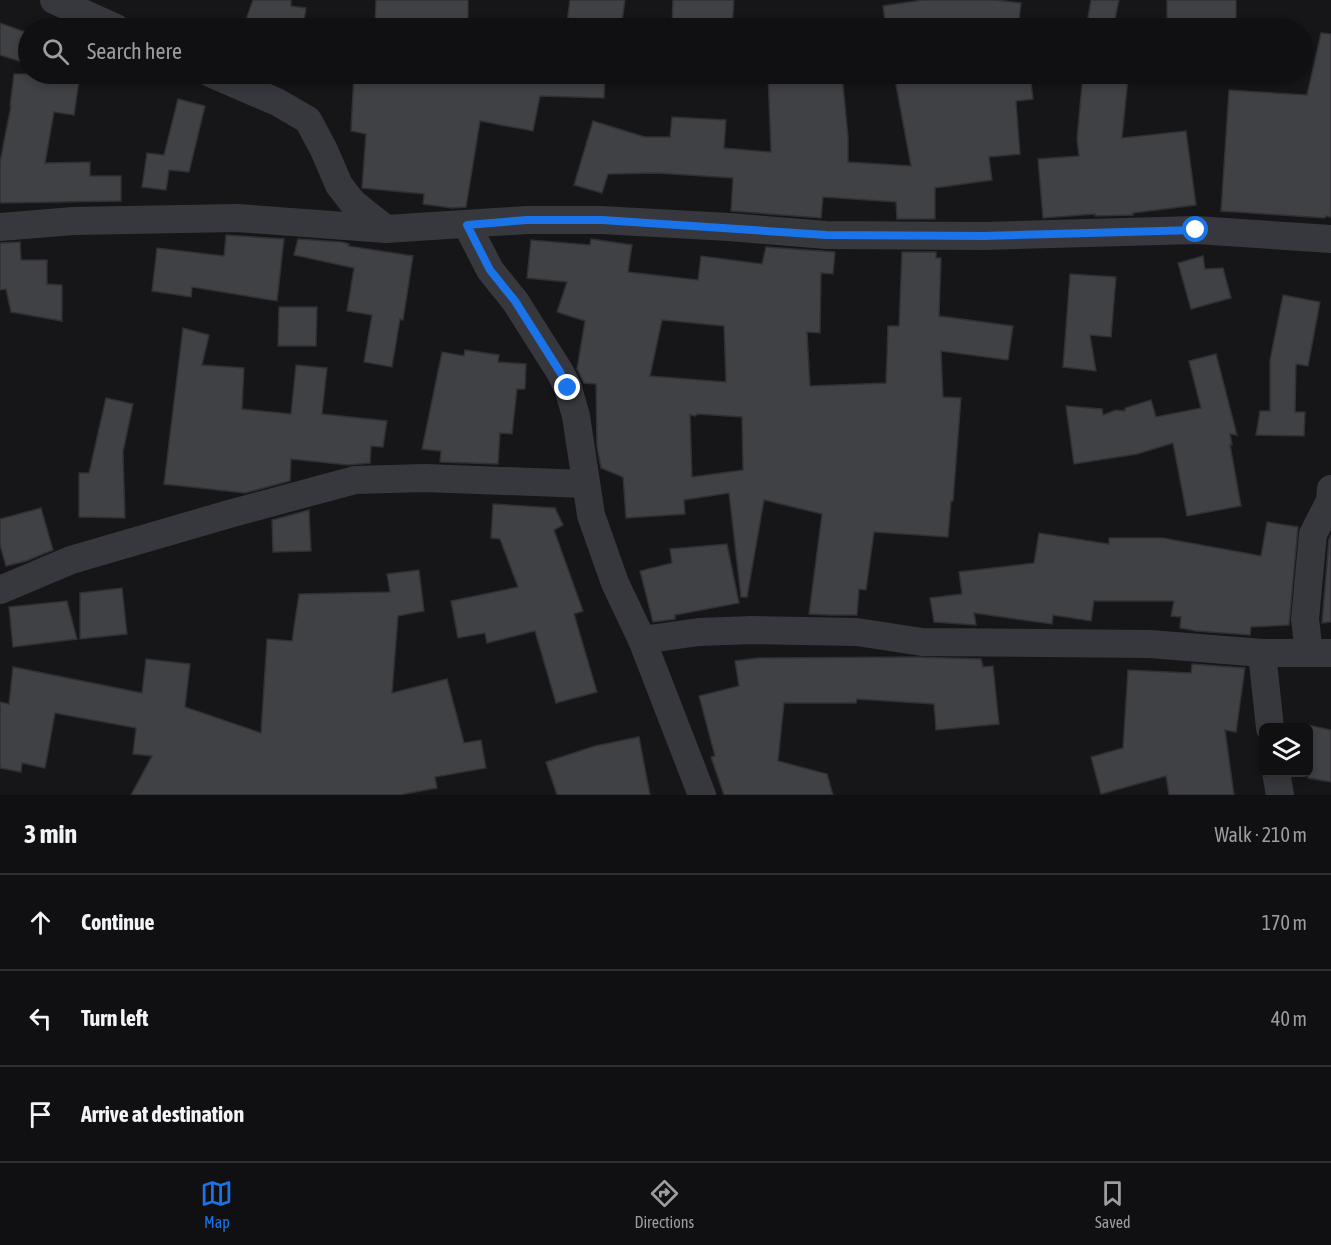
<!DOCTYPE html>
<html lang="en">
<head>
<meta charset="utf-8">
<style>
	body { margin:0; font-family:"Asap Condensed",sans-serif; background:#1e1e20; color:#f1f3f6 }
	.controls { position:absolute; right:18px; bottom:18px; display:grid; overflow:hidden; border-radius:9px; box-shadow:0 3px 9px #0003 }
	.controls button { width:54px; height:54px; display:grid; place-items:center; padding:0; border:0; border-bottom:2px solid #303032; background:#101012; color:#f1f3f6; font:30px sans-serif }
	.stop { position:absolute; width:18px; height:18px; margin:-14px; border:4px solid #1a73e8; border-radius:50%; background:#fff }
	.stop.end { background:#1a73e8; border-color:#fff; box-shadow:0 2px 6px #0008 }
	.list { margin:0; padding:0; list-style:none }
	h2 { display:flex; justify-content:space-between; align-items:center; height:78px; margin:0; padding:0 24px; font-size:26px }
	h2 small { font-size:20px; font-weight:400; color:#9c9d9f }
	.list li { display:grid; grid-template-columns:39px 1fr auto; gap:18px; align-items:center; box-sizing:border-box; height:96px; padding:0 24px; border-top:2px solid #303032 }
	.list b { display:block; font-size:22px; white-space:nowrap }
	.list em { font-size:20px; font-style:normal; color:#9c9d9f }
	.icon { flex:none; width:33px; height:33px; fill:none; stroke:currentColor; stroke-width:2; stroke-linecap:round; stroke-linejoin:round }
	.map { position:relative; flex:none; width:1331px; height:795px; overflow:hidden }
	.search { position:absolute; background:#101012; box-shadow:0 3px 9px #0003; left:18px; right:18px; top:18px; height:66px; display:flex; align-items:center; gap:15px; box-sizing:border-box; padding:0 21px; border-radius:33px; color:#9c9d9f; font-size:22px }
	.sheet { height:366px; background:#101012 }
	nav { display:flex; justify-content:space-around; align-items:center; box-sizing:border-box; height:84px; border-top:2px solid #303032; background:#101012; font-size:16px; color:#9c9d9f }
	nav a { display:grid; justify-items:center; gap:3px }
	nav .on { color:#1a73e8 }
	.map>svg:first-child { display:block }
	.building { fill:#404145; stroke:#303034; stroke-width:1.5; fill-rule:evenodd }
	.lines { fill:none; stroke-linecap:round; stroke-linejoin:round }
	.minor { stroke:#37383d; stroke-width:28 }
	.route { stroke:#1a73e8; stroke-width:8 }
</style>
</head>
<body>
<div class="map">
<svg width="1331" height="795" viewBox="0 0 1331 795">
	<rect width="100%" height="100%" fill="#161618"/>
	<g class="building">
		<path d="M253,0H291V6L306,8L303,28H243Z"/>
		<path d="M376,0H468V19L375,24Z"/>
		<path d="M570,0H625L621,28L567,22Z"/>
		<path d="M673,0H734L732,28H672Z"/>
		<path d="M923,0H996L1021,3L1018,28H886L883,6Z"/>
		<path d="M1091,0H1119L1113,28H1086Z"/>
		<rect x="1167" y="0" width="69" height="28"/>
		<path d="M0,23L28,33V64L0,55Z"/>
		<path d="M1321,33L1331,34V217L1326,216L1325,218L1221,211L1229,90L1307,95Z"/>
		<path d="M14,74H80L74,115L54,112L45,163L90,162V176H121V201L0,203V162L11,106H10Z"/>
		<path d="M354,74H605L604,98L540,96L533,131L480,121L466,207L452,208L423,204L424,194L362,188L366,134L351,131Z"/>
		<path d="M768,74H842L848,137V162L911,166L894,74H1030L1033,99L1016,101L1020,154L989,157L992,180L935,188V219H897L896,202L823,197L821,218L731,211L733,178L657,173L608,174L602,193L574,185L593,121L645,137H670L672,117L726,120L724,148L771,152Z"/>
		<path d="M1083,74L1128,78L1122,138L1186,131L1196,205L1133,213V215L1095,216V214L1043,218L1038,159L1079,156L1077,139Z"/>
		<path d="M178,99L205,106L189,172L169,170L166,190L142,187L147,153L164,155Z"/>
		<path d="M226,235L284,239L277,301L192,287L191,297L152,291L157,248L224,256Z"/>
		<path d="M298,239L341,242L349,244L348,246L413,256L403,320L400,319L392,367L364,362L372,315L347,311L354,268L294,255Z"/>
		<path d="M591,239L632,245L628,272L698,280L701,256L762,264L766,247L835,252L833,274L821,273L820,333L807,332L810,386L886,383L888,326H899L902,252H936V258H941L939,316L1013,326L1008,360L941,351L943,397L961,398L953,501H951L948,537L874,532L866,590L859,589L857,615H829L809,614L822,514L764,500L747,597H741L729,493L684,500L685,514L626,518L623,477L601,468L597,446L596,384L584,383L577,369L585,321L557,312L567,282L527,278L531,240L590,245ZM662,320L724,326L726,382L650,376ZM697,414L742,417L743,470L692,477L690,415L696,416Z"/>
		<path d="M20,242L21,260H47V284L62,285V321L11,312L6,289L0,290V243Z"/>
		<path d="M1203,256L1205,269L1223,268L1231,298L1191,309L1178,263Z"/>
		<path d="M1070,274L1116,277L1111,337L1090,335L1096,371L1063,367Z"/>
		<path d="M1283,295L1320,302L1308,366L1296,364L1295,412H1305L1304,436L1256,435L1260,411H1270V360Z"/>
		<path d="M279,307H317L316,346H278Z"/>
		<path d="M183,328L209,335L202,365L244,368L242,409L291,414L296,365L327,368L322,414L387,421L383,447L371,446L370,463L348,465L291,459L290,481L245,493L164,484Z"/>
		<path d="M465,350L499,355L498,362L526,364L525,389H517L512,434L500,433L498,464L440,462L441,451L422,449L442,352L464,356Z"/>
		<path d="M1216,354L1237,435L1230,434L1232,445H1230L1241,506L1187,516L1173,443L1137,454L1074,464L1066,406L1102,409L1103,415L1116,410L1125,411V408L1151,400L1156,417L1201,408L1189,361Z"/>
		<path d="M106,398L133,404L123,452L125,518L79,517V473H89Z"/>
		<path d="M493,504L555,508L563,525L554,530L583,611L574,614L597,692L556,703L535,631L487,643L485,633L458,638L451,601L518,587L500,539L491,538Z"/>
		<path d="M41,508L53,550L26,561L6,566L0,545V519Z"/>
		<path d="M309,510L311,551L273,552L272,520Z"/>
		<path d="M1267,522L1298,527L1289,625L1251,627L1250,635L1196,631L1180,628L1181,617L1171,616L1174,601H1094L1091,621L1053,615L1052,624L974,613L976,625L934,622L930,598L962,594L959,572L1034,563L1039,533L1109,544V538H1163L1261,556Z"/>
		<path d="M1331,535V622L1322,623L1329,539Z"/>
		<path d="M727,544L739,603L675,615V619L653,622L640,571L672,563L670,549Z"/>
		<path d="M419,570L424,611L398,616L392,693L447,679L464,743L481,740L486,768L435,777L437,788L399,795H131L152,756L133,754L136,728L55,713L45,768L22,763L21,772L0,768V702L9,704L13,667L142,693L146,659L190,664L185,707L261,733L267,639L292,641L299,594L390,592L387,574Z"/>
		<path d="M122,588L127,634L80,639V593Z"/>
		<path d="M67,601L77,639L13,647L9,607Z"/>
		<path d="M914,657L981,659L983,667L993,666L999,724L936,730L934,704L857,699L856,703H784L778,761L827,774L833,795H724L711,757L715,756L699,696L739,686L735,661L758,658Z"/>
		<path d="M1192,664L1245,668L1236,732L1225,730L1234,795H1169L1166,776L1101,794L1091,757L1123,748L1128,670L1191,673Z"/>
		<path d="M1308,725L1331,730V782L1308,778Z"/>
		<path d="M639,737L650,795H557L546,762L595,746Z"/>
	</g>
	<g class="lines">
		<g class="minor">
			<path d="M54,0L116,28"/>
			<path d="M212,74L277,102L308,120L324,150L339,185L353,203L386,229L527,220H601L729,227L826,235L984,236L1196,230L1331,239"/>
			<path d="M467,225L490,270L515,301L560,372L568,388L576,416L591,515L615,583L642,640L702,795"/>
			<path d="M0,227L73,221L237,218L386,229"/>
			<path d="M0,590L71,560L229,514L355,480L425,478L585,484"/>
			<path d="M642,640L699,632L752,630L857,632L922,642L1150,644L1262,653H1331"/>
			<path d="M1262,653L1270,728"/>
			<path d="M1309,653L1305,619L1313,534L1330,501L1331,489"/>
			<path d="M1276,772L1280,795"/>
		</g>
	</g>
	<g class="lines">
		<path class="route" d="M568,388L560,372L515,301L490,270L467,225L527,220H602L826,235L984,236L1196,230"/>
	</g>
</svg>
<div class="controls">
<button><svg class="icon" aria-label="layers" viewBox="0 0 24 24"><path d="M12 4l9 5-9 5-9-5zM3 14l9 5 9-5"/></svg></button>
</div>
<div class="stop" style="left:1196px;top:230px"></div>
<div class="stop end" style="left:568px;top:388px"></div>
<div class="search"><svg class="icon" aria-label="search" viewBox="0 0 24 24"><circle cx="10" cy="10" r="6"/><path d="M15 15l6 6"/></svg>Search here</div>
</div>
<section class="sheet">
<h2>3 min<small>Walk · 210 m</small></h2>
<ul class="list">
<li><svg class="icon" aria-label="ahead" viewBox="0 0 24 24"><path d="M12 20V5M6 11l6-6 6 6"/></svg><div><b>Continue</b></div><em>170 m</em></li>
<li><svg class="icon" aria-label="left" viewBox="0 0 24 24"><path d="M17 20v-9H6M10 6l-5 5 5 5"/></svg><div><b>Turn left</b></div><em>40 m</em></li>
<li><svg class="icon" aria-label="arrive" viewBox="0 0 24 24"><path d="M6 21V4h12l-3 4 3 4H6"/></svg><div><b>Arrive at destination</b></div></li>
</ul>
</section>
<nav>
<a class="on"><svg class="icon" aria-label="map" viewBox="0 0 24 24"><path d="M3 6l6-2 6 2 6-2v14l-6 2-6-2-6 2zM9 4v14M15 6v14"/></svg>Map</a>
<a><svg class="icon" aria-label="directions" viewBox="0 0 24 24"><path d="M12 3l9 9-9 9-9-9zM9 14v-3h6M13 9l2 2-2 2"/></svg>Directions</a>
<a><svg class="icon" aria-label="saved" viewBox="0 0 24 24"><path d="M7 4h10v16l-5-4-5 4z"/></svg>Saved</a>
</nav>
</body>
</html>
